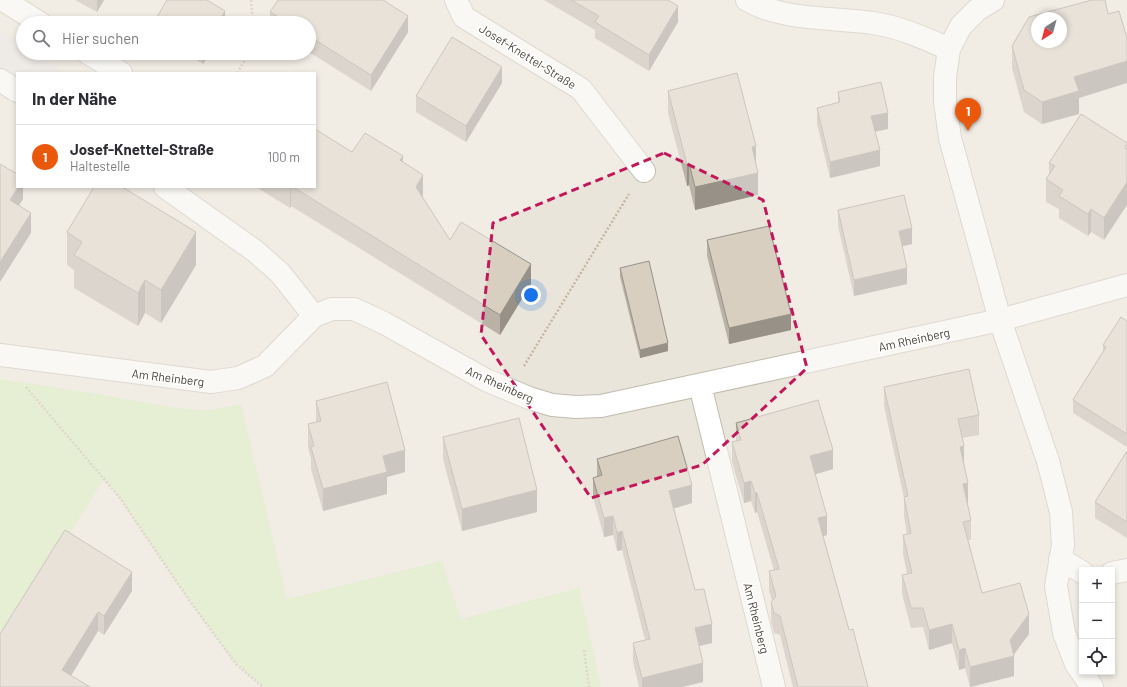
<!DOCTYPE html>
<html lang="de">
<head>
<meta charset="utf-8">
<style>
	body { margin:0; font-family:Barlow,sans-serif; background:#f2f2f3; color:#2b2b33 }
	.controls { position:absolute; right:12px; bottom:12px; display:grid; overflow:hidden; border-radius:0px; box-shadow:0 2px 6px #0003 }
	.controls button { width:36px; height:36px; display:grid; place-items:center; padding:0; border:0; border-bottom:1px solid #e1e1e2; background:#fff; color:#2b2b33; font:20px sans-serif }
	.compass { position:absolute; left:1031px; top:12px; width:36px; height:36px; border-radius:50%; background:#fff; box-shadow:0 2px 6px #0003; rotate:216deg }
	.you { position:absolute; left:531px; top:295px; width:14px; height:14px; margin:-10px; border:3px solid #fff; border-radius:50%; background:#1a73e8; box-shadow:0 0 0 6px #1a73e833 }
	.badge { display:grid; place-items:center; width:26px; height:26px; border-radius:50%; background:#ea580c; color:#fff; font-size:13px; font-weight:700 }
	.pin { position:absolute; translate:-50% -33px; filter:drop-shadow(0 1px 2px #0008) }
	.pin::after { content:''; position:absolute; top:21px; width:14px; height:12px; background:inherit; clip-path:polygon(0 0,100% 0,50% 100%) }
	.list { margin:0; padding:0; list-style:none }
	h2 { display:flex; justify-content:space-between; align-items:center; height:52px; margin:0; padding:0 16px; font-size:17px }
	h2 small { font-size:13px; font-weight:400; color:#7c7c81 }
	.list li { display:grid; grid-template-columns:26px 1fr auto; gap:12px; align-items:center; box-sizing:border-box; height:64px; padding:0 16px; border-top:1px solid #e1e1e2 }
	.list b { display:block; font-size:15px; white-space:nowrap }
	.list p { margin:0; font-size:13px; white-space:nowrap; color:#7c7c81 }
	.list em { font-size:13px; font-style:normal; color:#7c7c81 }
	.icon { flex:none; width:22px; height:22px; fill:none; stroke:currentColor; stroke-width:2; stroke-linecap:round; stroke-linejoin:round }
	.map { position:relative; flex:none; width:1127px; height:687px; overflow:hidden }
	.search { position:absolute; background:#fff; box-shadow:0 2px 6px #0003; left:16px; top:16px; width:300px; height:44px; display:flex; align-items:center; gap:10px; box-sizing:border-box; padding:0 14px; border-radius:22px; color:#7c7c81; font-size:15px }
	.panel { position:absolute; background:#fff; box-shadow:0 2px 6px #0003; left:16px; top:72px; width:300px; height:116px; border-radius:0px }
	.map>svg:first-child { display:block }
	.residential { fill:#eae5da; fill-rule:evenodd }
	.green { fill:#d2eab5 }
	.parking { fill:#e5e3e0 }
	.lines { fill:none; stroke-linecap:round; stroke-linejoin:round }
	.minor-casing { stroke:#c2bbae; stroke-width:24 }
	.path { stroke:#c4b79f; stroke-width:2.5; stroke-dasharray:2 2; stroke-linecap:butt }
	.minor { stroke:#fff; stroke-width:22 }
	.wall { fill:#bab2a6 }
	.shaded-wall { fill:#979187 }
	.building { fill:#d8cfc1; stroke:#979187; fill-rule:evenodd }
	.marked { fill:none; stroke:#c2185b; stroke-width:3; stroke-dasharray:8 5; stroke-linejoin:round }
	.labels { text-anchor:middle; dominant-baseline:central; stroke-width:3.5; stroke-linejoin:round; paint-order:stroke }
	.street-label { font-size:12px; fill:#4b4439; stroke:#fff }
</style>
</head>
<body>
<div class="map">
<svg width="1127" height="687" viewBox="0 0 1127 687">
	<rect width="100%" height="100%" fill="#f6f3ec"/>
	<path class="residential" d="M0,0H1127V687H0ZM1037,18H1061V42H1037ZM23,23H309V53H23ZM17,73H315V187H17ZM1082,570H1112V672H1082Z"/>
	<path class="green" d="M0,379L111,396L163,406L204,411L241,404L287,599L442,561L461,619L579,588L601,687H263L236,664L187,597L120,498L104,479L0,644Z"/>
	<path class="parking" d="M0,30L23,45V53H35L66,73H17V79L0,67Z"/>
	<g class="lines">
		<g class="minor-casing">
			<g id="minor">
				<path d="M3,0L40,23"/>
				<path d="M456,0L464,17L581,89L644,171"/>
				<path d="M747,0C783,21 833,17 873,23C900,27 924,38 949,49"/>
				<path d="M993,0L977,10L961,26L949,49L945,77V102L950,138L1000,320L1048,461L1061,512L1063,545L1056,586L1064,633L1076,664L1092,687"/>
				<path d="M88,53L121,73"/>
				<path d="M0,80L17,91"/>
				<path d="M165,187L255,251L280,273L314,316"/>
				<path d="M0,355L211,382L238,378L265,366L314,316L332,309H354L384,323L486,380L529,398L552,405L576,407L601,406L1000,320L1127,285"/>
				<path d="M700,385L774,687"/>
				<path d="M1060,559L1082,572"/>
				<path d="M1112,573L1127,570"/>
			</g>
		</g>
		<g class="path">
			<path d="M251,0L253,23"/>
			<path d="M237,73L250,53"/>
			<path d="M524,366L629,194"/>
			<path d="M26,387L120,498L187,597L236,664L263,687"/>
			<path d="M584,650L589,687"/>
		</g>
		<use href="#minor" class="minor"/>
	</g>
	<g class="wall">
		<path d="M75,0H104L97,12Z"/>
		<path d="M544,0H668L678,22L649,71L595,38V30Z"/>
		<path d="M270,12L408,32L371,91L309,52V23H270Z"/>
		<path d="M1108,14L1079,98V114L1042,124L1024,112L1012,68V46Z"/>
		<path d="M156,19L225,23H156Z"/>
		<path d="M185,53H210L203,64Z"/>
		<path d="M502,83L466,142L416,112V96Z"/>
		<path d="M668,91L756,163L758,195L695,210L689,185L687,186L668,113Z"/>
		<path d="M838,92L888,129L875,132L880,166L830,178L817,124V108L838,103Z"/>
		<path d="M1127,143L1104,240L1091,232L1088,236L1059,218V209L1046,202V179L1049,175V163Z"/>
		<path d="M352,152L403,162L423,195L422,197L450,240L531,284L500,335L291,206L290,208L256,187H315Z"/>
		<path d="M838,210L912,244L902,246L907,284L854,296L838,226Z"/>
		<path d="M67,232L196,265L161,323L145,313L138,326L74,288V270L67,265Z"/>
		<path d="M707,240L791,330L729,344L707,256Z"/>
		<path d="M620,268L668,351L640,358L620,277Z"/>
		<path d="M1127,321V447L1073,413V400L1103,351V345Z"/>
		<path d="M884,387L979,415V435L962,438L964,462L968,503H967L971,520V540H968L982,593L1029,634L1014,654V676L970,687L965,668L959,670L952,643L929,650L923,627L911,628L902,594V575L907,574L903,554V535L907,534L904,516V498L884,406Z"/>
		<path d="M316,401L405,472L387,477V494L323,511L311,469V459L308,447V424L316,422Z"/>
		<path d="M736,423L833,469L815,474L827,535L823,536L849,630L868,687H793L780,635L774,633L771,621V602L772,600L769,591V571L774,570L757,512L755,513L751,501L744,503L732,462V442L736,441Z"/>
		<path d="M443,437L537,512L462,531L443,459Z"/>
		<path d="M1127,451V538L1095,518V502Z"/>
		<path d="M597,459L692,503L674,508L695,590L712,643L699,646L703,682L682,687H639L633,662V643L645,640L622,550L617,551L613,535L604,537L593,497V478L597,477Z"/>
		<path d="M132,591L104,635L98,631L71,676L0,634Z"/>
	</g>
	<g class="shaded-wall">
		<path d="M97,0H104L97,12Z"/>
		<path d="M678,6V22L649,71V55Z"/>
		<path d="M225,11V23H218Z"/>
		<path d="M408,16V32L371,91V75Z"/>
		<path d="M203,53H210L203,64Z"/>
		<path d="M1127,61V83L1079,98V114L1042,124V102L1074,77Z"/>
		<path d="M502,67V83L466,142V126Z"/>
		<path d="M888,113V129L871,132V116Z"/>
		<path d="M756,146V169L752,147Z"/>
		<path d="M880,150V166L830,178V162Z"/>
		<path d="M403,156V176L400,160Z"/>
		<path d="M689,163V185L687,186V164Z"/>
		<path d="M758,173V195L695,210V187Z"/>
		<path d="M423,175V195L416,207V187Z"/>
		<path d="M1127,182V205L1104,240V218Z"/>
		<path d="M18,187H23V199L10,220V200Z"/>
		<path d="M290,187H291V206L290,208Z"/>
		<path d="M1091,209V232L1088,236V214Z"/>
		<path d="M31,213V233L0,282V262Z"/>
		<path d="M912,228V244L899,247V231Z"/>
		<path d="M196,232V265L161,323V290Z"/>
		<path d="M531,264V284L500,335V315Z"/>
		<path d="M907,268V284L854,296V280Z"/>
		<path d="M145,280V313L138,326V293Z"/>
		<path d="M791,314V330L729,344V328Z"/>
		<path d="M668,343V351L640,358V350Z"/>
		<path d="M964,446V466L960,447Z"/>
		<path d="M405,450V472L387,477V494L323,511V489L383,456Z"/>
		<path d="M833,450V469L810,476V456Z"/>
		<path d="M751,481V501L744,503V483Z"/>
		<path d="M968,483V503L963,504V484Z"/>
		<path d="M692,485V503L669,510V491Z"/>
		<path d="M537,490V512L462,531V509Z"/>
		<path d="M755,493H757V512L755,513Z"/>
		<path d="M613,516V535L604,537V518Z"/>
		<path d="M827,516V535L818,538V518Z"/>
		<path d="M622,531V550L617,551V533Z"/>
		<path d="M132,572V591L104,635V616Z"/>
		<path d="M98,612V631L64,687L62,670Z"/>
		<path d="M1029,614V634L1012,657L1014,656V676L970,687V667L1010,640Z"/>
		<path d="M712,624V643L695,647V628Z"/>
		<path d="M952,624V643L929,650V630Z"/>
		<path d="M965,648V668L959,670V650Z"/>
		<path d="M703,663V682L682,687H642V678Z"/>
	</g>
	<g class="building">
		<path d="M167,0H207L225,11L218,23H162L156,19Z"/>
		<path d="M278,0H383L408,16L371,75L309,36V23H288L270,12Z"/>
		<path d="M571,0H668L678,6L649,55L595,22L599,16Z"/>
		<path d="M1092,0H1105L1108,14L1119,11L1127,38V61L1074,77L1079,91L1042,102L1024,90L1012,46L1029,17ZM1037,18H1061V42H1037Z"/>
		<path d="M452,37L502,67L466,126L416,96Z"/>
		<path d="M737,73L756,146L752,147L758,173L695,187L689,163L687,164L668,91Z"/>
		<path d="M881,82L888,113L871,116L880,150L830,162L817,108L840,102L838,92Z"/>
		<path d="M1081,114L1127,143L1125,148L1127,149V182L1104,218L1091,209L1088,214L1059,196L1063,190L1046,179L1055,166L1049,163Z"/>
		<path d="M315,129L352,152L365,133L403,156L400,160L423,175L416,187L450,240L461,222L531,264L500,315L293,187H315Z"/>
		<path d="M0,164L17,174V187H18L10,200L31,213L0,262Z"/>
		<path d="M94,187H122L196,232L161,290L145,280L138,293L74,255L82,242L67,232Z"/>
		<path d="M904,195L912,228L899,231L907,268L854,280L838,210Z"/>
		<path d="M769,226L791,314L729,328L707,240Z"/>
		<path d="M649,261L668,343L640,350L620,268Z"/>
		<path d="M1121,317L1127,321V434L1073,400L1106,347L1103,345Z"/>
		<path d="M969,369L979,415L958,419L964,446L960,447L968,483L963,484L971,520L963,522L982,593L1020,583L1029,614L1010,640L1014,656L970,667L965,648L959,650L952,624L929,630L923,608H911L902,575L912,573L903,535L911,533L904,497L908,496L884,387Z"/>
		<path d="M387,382L405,450L383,456L387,472L323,489L311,447L314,446L308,424L321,421L316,401Z"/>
		<path d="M818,400L833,450L810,456L827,516L818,518L849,630L853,629L868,687H798L780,616L774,613L771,602L776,596L769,571L779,569L757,493H755L751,481L744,483L732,442L741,440L736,423Z"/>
		<path d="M519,418L537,490L462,509L443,437Z"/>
		<path d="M678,436L692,485L669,491L695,590L704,589L712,624L695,628L703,663L642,678L633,643L650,639L622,531L617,533L613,516L604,518L593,478L602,475L597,459Z"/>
		<path d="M1127,451V522L1095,502Z"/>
		<path d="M65,530L132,572L104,616L98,612L62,670L90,687H0V634Z"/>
	</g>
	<path d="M0 0H1127V687H0ZM664,153L763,200L807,368L702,465L591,498L481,335L493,223Z" fill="#f6f3ec" fill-opacity=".55" fill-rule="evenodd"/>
	<path class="marked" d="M664,153L763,200L807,368L702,465L591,498L481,335L493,223Z"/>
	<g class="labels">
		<g class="street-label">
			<text transform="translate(528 56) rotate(32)">Josef-Knettel-Straße</text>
			<text transform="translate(914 339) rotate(-12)">Am Rheinberg</text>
			<text transform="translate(168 377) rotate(7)">Am Rheinberg</text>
			<text transform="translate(500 384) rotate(24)">Am Rheinberg</text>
			<text transform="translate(757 618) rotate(76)">Am Rheinberg</text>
		</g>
	</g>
</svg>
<div class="controls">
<button>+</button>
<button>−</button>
<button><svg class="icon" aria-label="locate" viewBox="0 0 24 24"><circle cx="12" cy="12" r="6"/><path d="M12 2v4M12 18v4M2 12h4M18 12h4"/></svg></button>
</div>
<svg class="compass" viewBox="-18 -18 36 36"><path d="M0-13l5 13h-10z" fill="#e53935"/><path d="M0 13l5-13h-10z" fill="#7c7c81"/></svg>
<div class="you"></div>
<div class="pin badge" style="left:968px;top:131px">1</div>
<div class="search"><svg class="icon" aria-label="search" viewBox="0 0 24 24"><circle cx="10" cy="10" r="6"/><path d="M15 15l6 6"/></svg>Hier suchen</div>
<section class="panel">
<h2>In der Nähe<small></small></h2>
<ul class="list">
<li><span class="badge">1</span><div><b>Josef-Knettel-Straße</b><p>Haltestelle</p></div><em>100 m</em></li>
</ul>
</section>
</div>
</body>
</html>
